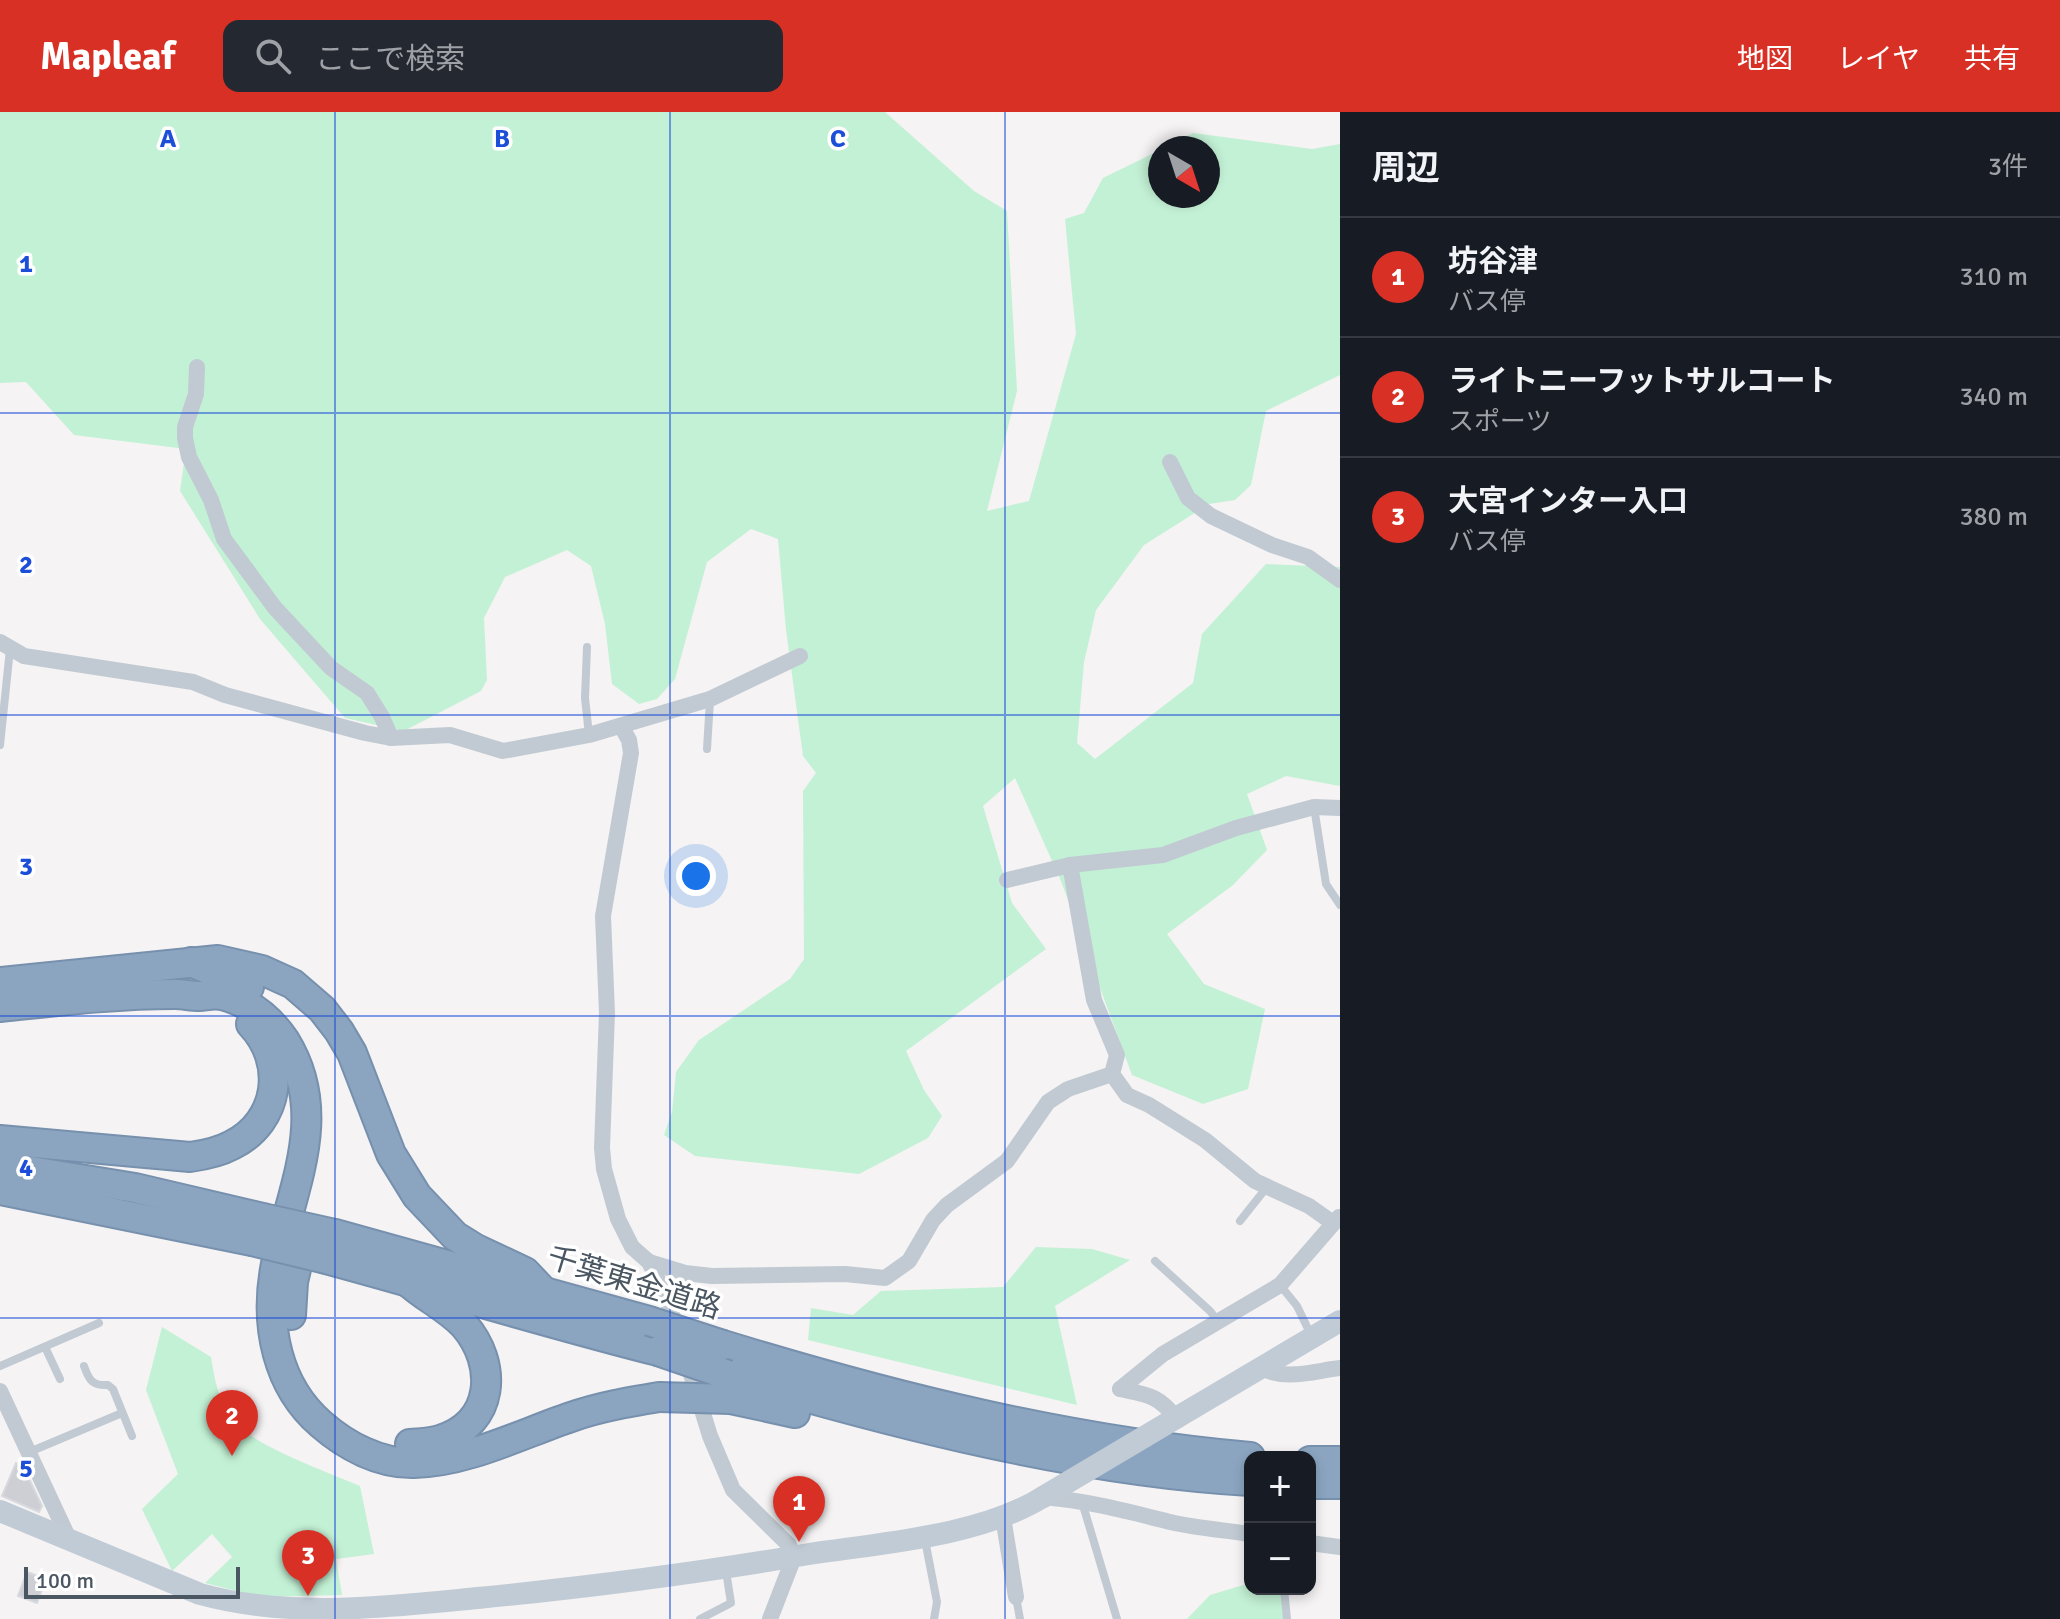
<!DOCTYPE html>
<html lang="ja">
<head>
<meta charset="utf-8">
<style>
	body { margin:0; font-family:Signika,"Noto Sans JP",sans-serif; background:#242831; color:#f1f3f6 }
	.controls { position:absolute; right:24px; bottom:24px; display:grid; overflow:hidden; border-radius:16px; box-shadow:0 4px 12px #0003 }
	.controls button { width:72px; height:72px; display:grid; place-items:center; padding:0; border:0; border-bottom:2px solid #363941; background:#171b24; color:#f1f3f6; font:40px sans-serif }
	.compass { position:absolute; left:1148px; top:24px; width:72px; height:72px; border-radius:50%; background:#171b24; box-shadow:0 4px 12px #0003; rotate:141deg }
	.scale { position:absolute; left:24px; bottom:20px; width:216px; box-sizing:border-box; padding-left:8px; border:4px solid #4a5661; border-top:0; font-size:22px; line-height:28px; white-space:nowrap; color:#4a5661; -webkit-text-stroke:6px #fff; paint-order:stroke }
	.you { position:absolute; left:696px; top:764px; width:28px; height:28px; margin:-20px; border:6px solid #fff; border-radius:50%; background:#1a73e8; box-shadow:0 0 0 12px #1a73e833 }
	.badge { display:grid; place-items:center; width:52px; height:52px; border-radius:50%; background:#d93025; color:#fff; font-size:26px; font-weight:700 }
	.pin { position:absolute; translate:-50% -66px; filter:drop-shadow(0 2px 4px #0008) }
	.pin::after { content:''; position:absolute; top:42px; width:28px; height:24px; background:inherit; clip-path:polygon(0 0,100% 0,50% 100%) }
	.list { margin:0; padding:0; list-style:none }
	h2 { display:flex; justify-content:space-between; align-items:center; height:104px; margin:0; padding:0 32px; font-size:34px }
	h2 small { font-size:26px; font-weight:400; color:#9ea1a6 }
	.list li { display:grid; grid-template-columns:52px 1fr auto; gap:24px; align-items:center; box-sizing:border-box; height:120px; padding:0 32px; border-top:2px solid #363941 }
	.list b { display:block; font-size:30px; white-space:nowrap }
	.list p { margin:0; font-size:26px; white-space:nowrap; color:#9ea1a6 }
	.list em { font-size:26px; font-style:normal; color:#9ea1a6 }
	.icon { flex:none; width:44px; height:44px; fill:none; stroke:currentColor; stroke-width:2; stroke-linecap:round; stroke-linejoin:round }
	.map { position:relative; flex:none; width:1340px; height:1507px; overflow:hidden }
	header { display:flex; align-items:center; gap:48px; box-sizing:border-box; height:112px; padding:0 40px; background:#d93025; color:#fff }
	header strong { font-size:38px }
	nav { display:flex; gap:44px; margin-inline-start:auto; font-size:28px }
	.search { width:560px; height:72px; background:#242831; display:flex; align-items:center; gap:20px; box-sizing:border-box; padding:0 28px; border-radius:16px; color:#9ea1a6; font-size:30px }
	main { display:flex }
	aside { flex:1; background:#171b24 }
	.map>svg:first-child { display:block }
	.green { fill:#c3f1d5 }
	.building { fill:#cdcfd5; stroke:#d7d9de; stroke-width:2 }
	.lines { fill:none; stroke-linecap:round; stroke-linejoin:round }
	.highway-casing { stroke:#7690ad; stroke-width:32 }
	.lane { stroke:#c1cad2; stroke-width:8 }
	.street { stroke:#c1cad2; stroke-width:16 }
	.secondary { stroke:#c1cbd6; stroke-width:22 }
	.highway { stroke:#8ba5c1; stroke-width:28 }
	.highway-bridge-casing { stroke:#7690ad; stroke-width:32; stroke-linecap:butt }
	.secondary-bridge { stroke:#c1cbd6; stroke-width:22 }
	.highway-bridge { stroke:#8ba5c1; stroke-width:28 }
	.grid { fill:none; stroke:#1d4ed8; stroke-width:2; stroke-opacity:0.55 }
	.labels { text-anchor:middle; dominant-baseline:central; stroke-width:7; stroke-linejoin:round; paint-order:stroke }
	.street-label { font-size:30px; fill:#4a5661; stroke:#fff }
	.grid-label { font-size:26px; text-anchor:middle; font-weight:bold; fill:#1d4ed8; stroke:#fff; stroke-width:7; stroke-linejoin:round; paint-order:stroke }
</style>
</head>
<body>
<header>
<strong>Mapleaf</strong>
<div class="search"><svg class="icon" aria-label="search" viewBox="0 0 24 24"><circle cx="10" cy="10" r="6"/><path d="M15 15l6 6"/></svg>ここで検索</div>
<nav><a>地図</a><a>レイヤ</a><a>共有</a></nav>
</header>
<main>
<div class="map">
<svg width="1340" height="1507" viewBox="0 0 1340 1507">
	<rect width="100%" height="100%" fill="#f5f3f3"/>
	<g class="green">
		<path d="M0,0H885L974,79L1007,99L1017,279L987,399L1029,389L1076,222L1065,107L1084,101L1103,66L1160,38V84H1208V36H1164L1193,21L1312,37L1340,32V263L1266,299L1251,373L1235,388L1209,392L1144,433L1096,498L1084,550L1077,631L1095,647L1193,571L1202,522L1266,452L1340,455V674L1286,664L1247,682L1267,738L1233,773L1167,822L1204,872L1265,897L1248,977L1203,992L1132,963L1061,769L1015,666L983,694L1012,791L1046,837L906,939L924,978L942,1004L928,1026L859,1062L695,1044L664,1023L672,1000L676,960L699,928L790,867L804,847L803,679L816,661L803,644L786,518L778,427L751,417L707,450L675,567L657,587L639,592L612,572L605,512L591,454L567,438L505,465L484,506L487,568L481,579L404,619L345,606L260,507L180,379L186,337L74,323L26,270L0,271Z"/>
		<path d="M1036,1135L1092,1137L1130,1148L1055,1194L1077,1293L808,1228L811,1196L853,1203L881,1179L1003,1175Z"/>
		<path d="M162,1215L211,1245C214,1264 218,1287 229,1304C247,1332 328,1360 360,1374L374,1442L336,1447L342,1483L261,1485L205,1471L232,1445L212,1422L172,1459L142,1397L178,1362L146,1278Z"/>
		<path d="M1250,1471V1477H1285L1289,1507H1187L1210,1483Z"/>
	</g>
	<g class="building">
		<path d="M16,1351L23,1354L42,1394L39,1400L2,1384Z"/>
		<path d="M27,1460L46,1467L37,1491L18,1484Z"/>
	</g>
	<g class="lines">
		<g class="highway-casing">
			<g id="highway">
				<path d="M191,850L249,875"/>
				<path d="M0,870L218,848L262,858L293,872L322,897L339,919L352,941L391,1042L417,1084L455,1124L476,1137L525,1160L543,1179"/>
				<path d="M0,895C58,889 117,882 175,882C183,882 191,884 199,884C211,883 217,881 229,885C253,893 271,908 285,929C332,1005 289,1080 275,1157C265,1214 277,1274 321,1312C346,1334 380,1352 414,1351C467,1350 521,1322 571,1305C599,1295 629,1290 659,1285"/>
				<path d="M0,1028L190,1045C205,1043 219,1040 232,1033C280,1009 287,950 251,912"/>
				<path d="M0,1054L135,1076L263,1106"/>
				<path d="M0,1078L252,1129"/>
				<path d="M335,1122L649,1209"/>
				<path d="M326,1147C437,1177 547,1211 658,1239"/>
				<path d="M406,1168C424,1185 447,1195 464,1213C498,1252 495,1311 440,1328C431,1331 420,1331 410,1332"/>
				<path d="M291,1203L293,1170L305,1118"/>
				<path d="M723,1233C896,1286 1069,1329 1250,1345"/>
				<path d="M728,1263C896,1312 1075,1359 1250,1369"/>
				<path d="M731,1287L795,1301"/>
				<path d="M1310,1349H1340"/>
				<path d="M1310,1372H1340"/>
			</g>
		</g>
		<g class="lane">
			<path d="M587,535L585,586L589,623"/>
			<path d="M0,633L10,537"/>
			<path d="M707,637L710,588"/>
			<path d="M1314,695L1326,772L1340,793"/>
			<path d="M1240,1109L1267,1075"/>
			<path d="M1155,1149L1210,1199L1218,1209"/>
			<path d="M1280,1173L1297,1194L1311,1223"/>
			<path d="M45,1235L60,1267"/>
			<path d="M0,1254L99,1211"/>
			<path d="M84,1254C89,1268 92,1274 108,1273L113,1277L132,1324"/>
			<path d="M27,1341L122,1301"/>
			<path d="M1082,1390L1117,1507"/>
			<path d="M925,1428L937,1490L934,1507"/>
			<path d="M1284,1477L1287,1507"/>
			<path d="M1016,1485L1020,1507"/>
			<path d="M700,1507L731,1491L726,1459"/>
		</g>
		<g class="street">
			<path d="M197,255L196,282L185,315V326L189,345L211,388L224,427L275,496L331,556L367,581L382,605L391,626"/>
			<path d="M1170,350L1188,386L1211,404L1272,433L1308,445L1340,468"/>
			<path d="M0,530L24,544L193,570L225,583L365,621L391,626L450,623L503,639L589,623L710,587L800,544"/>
			<path d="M621,614L629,628L631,641L603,804L607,901L602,1036L604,1057L618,1107L632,1135L649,1150L665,1182L678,1220"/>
			<path d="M1070,753L1094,888L1117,943L1112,962L1127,983L1149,993L1205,1028L1255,1069L1309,1094L1333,1111"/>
			<path d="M1007,768L1070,753L1163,743L1236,716L1314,695L1340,696"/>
			<path d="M649,1150L685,1161L712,1164L845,1162L885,1166L909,1149L933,1108L947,1093L1007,1049L1048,990L1068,977L1112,962"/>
			<path d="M686,1246L710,1324L733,1378L789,1433L794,1445L770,1507"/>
			<path d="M1262,1256C1285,1269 1314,1259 1340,1256"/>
			<path d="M1120,1277L1163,1242L1280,1173L1339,1105"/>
			<path d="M1120,1277C1148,1283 1158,1283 1176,1306"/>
			<path d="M0,1279L69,1427"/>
			<path d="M1043,1385C1089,1389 1126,1399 1170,1410C1196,1416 1224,1418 1250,1422"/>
			<path d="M1003,1405L1016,1485"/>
			<path d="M1310,1431L1340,1435"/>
		</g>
		<g class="secondary">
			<path d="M1176,1306L1340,1209"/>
			<path d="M0,1399L200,1482C291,1507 386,1495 478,1486C589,1475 699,1461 809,1442C882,1431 980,1424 1043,1385"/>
		</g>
		<use href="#highway" class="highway"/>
		<g class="highway-bridge-casing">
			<g id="highway-bridge">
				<path d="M263,1106L335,1122"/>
				<path d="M252,1129L326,1147"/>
				<path d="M649,1209L723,1233"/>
				<path d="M658,1239L728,1263"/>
				<path d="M659,1285L731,1287"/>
			</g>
		</g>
		<path class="secondary-bridge" d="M1043,1385L1176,1306"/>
		<use href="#highway-bridge" class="highway-bridge"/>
	</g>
	<path class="grid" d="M335,0V1507M670,0V1507M1005,0V1507M0,301H1340M0,603H1340M0,904H1340M0,1206H1340"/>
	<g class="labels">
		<g class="street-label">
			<text transform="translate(634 1171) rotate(17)">千葉東金道路</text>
		</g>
	</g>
	<g class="grid-label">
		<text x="168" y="35">A</text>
		<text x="502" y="35">B</text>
		<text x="838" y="35">C</text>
		<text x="26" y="160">1</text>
		<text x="26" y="461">2</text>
		<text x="26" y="763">3</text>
		<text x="26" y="1064">4</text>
		<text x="26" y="1365">5</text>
	</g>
</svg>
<div class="controls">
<button>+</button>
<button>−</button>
</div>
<svg class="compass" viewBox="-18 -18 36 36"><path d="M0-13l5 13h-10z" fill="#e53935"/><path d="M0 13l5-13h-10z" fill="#9ea1a6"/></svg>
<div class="scale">100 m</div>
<div class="you"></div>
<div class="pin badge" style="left:799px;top:1430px">1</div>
<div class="pin badge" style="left:232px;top:1344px">2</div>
<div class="pin badge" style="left:308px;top:1484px">3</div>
</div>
<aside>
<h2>周辺<small>3件</small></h2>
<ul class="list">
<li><span class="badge">1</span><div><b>坊谷津</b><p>バス停</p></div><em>310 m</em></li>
<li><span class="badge">2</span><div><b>ライトニーフットサルコート</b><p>スポーツ</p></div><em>340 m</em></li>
<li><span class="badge">3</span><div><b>大宮インター入口</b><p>バス停</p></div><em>380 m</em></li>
</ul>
</aside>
</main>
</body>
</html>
